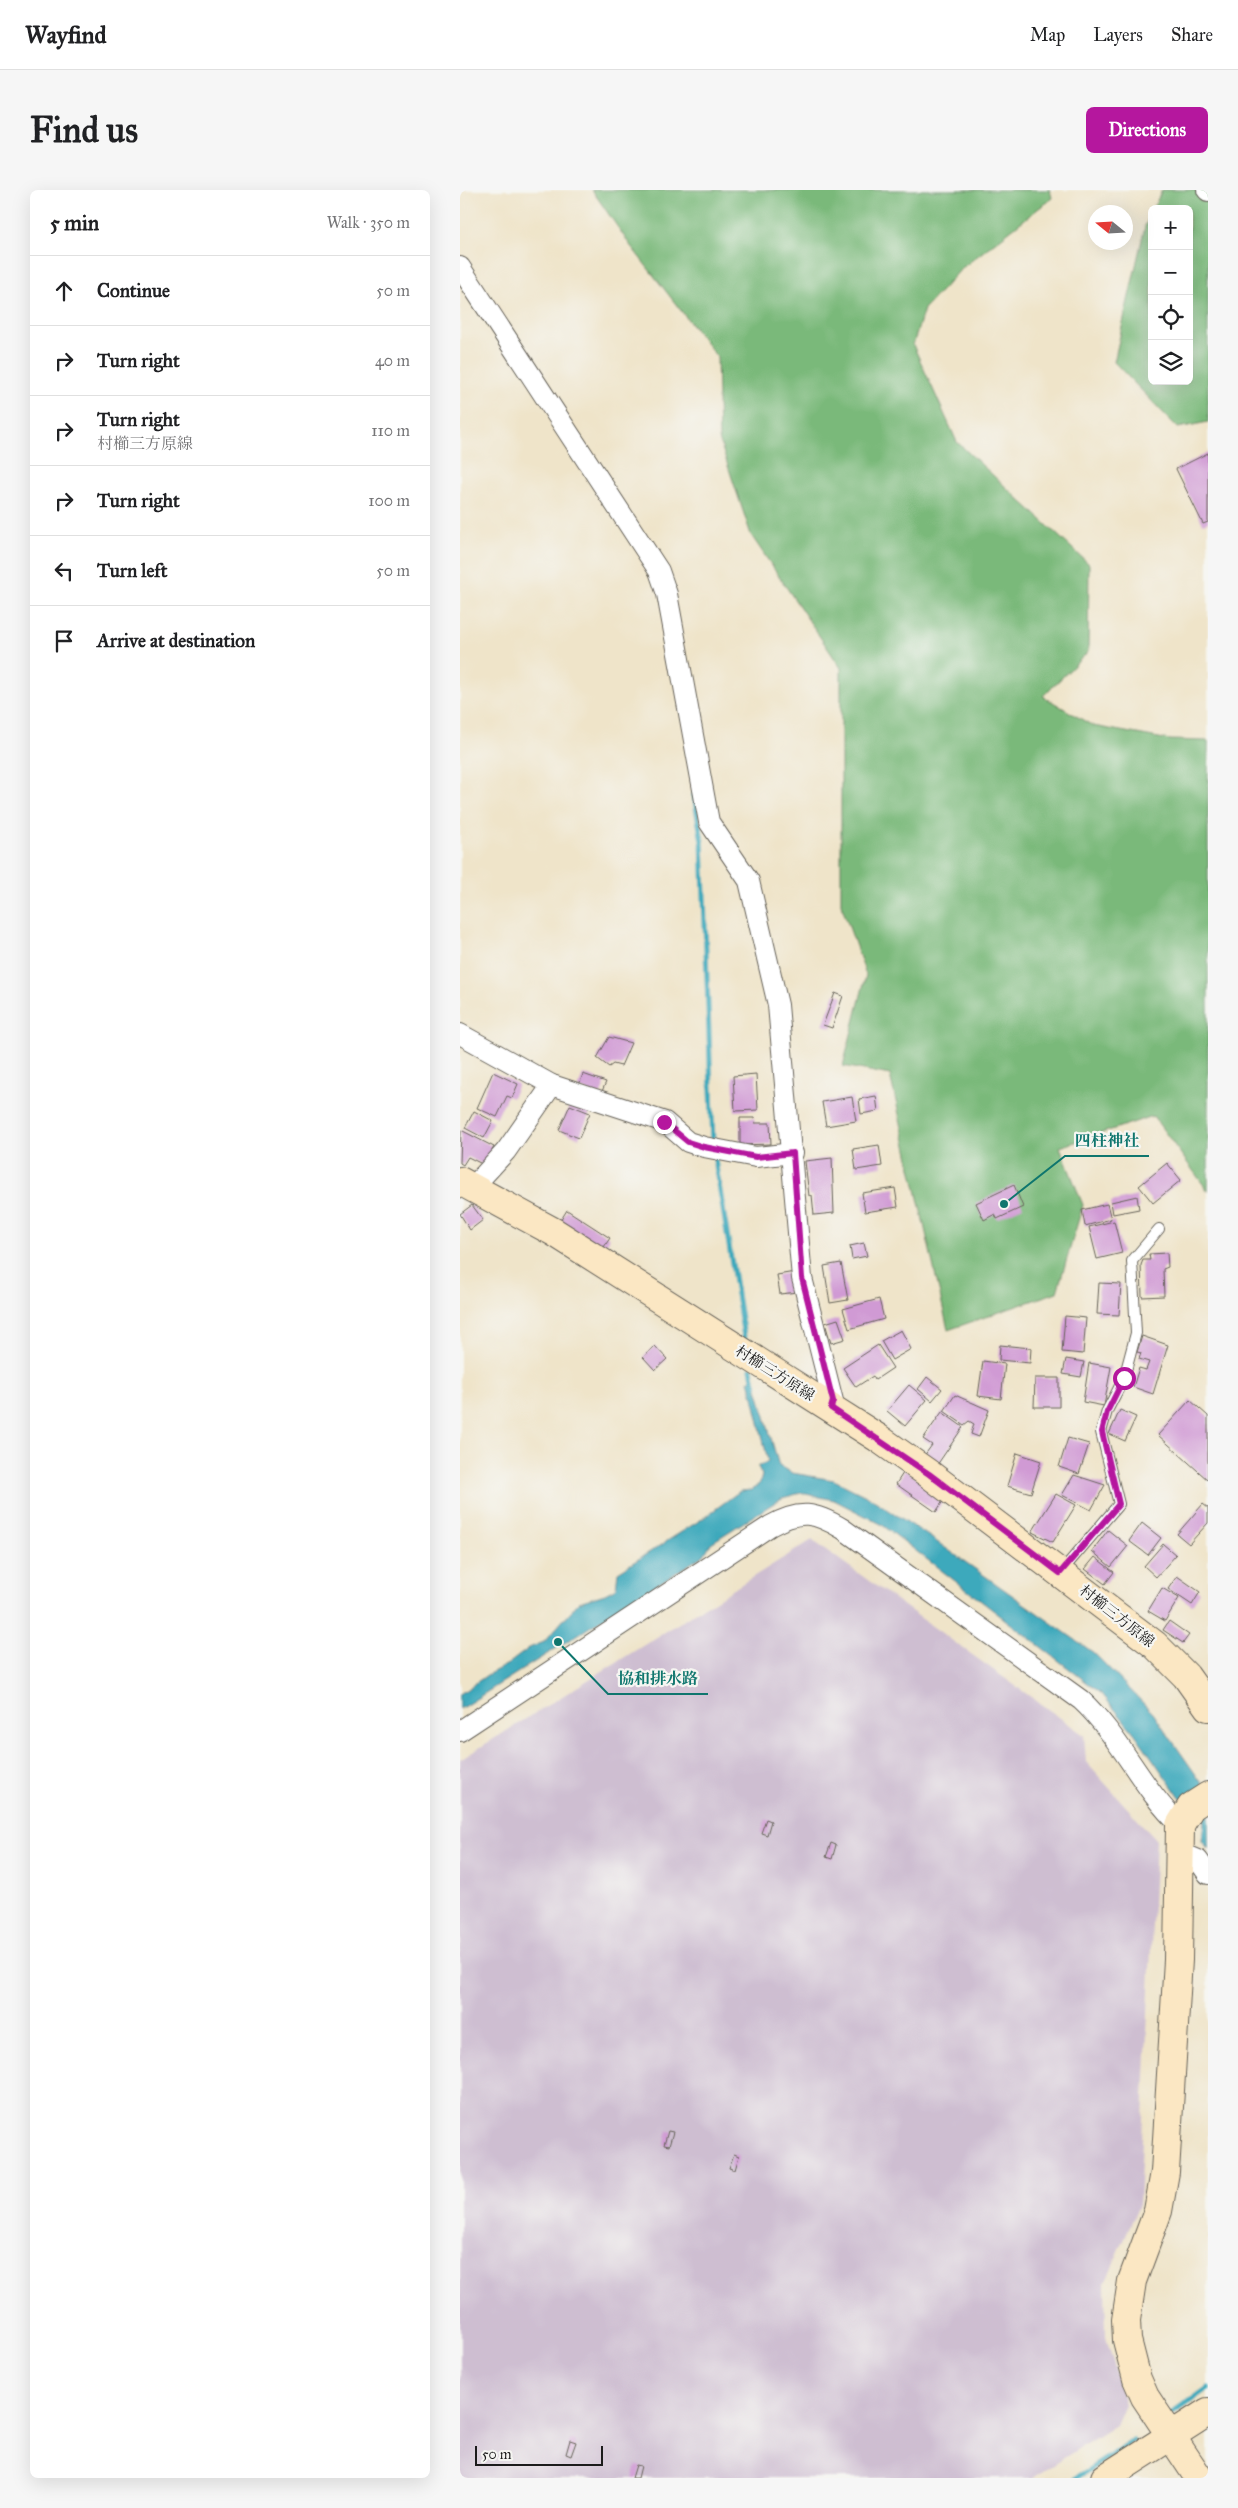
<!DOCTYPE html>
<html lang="en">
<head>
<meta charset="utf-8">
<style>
	body { margin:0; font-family:"IM FELL Great Primer","Noto Serif JP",serif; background:#f6f6f6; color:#202124 }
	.controls { position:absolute; right:15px; top:15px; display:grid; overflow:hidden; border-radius:8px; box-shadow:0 5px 20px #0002 }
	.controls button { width:45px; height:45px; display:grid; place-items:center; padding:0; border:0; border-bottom:1px solid #e0e0e0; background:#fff; color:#202124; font:25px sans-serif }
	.compass { position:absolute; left:628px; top:15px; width:45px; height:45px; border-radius:50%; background:#fff; box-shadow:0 5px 20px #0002; rotate:288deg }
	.scale { position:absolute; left:15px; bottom:12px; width:128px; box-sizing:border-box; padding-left:5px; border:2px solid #1c1c1c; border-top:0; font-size:14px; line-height:18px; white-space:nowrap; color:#1c1c1c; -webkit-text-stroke:4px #f6f6f2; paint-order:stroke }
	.stop { position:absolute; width:15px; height:15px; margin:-11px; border:4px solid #b5179e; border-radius:50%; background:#fff }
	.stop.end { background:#b5179e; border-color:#fff; box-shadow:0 1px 5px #0008 }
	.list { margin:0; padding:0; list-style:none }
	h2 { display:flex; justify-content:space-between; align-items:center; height:65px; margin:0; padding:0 20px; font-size:21px }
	h2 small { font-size:16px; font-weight:400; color:#757577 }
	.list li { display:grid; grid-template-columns:32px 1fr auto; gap:15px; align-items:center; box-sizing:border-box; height:70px; padding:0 20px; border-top:1px solid #e0e0e0 }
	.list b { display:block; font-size:19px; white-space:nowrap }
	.list p { margin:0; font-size:16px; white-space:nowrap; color:#757577 }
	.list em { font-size:16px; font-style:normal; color:#757577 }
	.icon { flex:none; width:28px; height:28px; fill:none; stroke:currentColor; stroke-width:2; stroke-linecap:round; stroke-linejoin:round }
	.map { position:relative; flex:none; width:748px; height:2288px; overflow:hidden; border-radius:8px }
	header { display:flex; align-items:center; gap:30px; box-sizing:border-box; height:70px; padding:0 25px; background:#fff; border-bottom:1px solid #e0e0e0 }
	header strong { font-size:24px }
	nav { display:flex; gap:28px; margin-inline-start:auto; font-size:18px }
	.intro { display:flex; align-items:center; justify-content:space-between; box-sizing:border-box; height:120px; padding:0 30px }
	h1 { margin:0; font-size:35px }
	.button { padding:12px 22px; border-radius:8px; background:#b5179e; color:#fff; font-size:18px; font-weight:700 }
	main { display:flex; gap:30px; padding:0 30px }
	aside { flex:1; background:#fff; border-radius:8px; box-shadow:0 5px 20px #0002 }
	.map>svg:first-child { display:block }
	.industrial { fill:#cebed1 }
	.forest { fill:#7ab97a; stroke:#4b6a4b }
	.water { fill:#3ca9bc; stroke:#2c626c }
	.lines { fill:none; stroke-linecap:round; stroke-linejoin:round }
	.stream { stroke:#3ca9bc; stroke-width:5 }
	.building { fill:#d09ad4 }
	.lane-casing { stroke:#666259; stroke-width:12 }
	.street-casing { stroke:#666259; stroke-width:22 }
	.secondary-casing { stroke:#666259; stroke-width:30 }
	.lane { stroke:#fff; stroke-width:10 }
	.street { stroke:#fff; stroke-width:20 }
	.secondary { stroke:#fbe7c3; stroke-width:28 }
	.route { stroke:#b5179e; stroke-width:6 }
	.labels { text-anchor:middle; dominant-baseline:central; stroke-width:4.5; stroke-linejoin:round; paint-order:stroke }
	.street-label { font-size:15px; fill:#1c1c1c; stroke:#f6f6f2 }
	.leader { fill:none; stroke:#0f766e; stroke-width:2 }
	.callout-dot { fill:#0f766e; stroke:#f6f6f2; stroke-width:2 }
	.callout-label { font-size:16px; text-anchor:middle; font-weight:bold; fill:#0f766e; stroke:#f6f6f2; stroke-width:4.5; stroke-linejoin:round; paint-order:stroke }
</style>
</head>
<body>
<header>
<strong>Wayfind</strong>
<nav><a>Map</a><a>Layers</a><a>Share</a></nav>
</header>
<div class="intro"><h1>Find us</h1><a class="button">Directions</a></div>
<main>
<aside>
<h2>5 min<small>Walk · 350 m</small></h2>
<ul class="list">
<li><svg class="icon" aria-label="ahead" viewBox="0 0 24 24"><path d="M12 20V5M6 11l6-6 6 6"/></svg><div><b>Continue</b></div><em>50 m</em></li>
<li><svg class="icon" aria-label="right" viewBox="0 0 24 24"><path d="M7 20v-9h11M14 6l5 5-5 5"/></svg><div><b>Turn right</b></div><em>40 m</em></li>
<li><svg class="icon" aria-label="right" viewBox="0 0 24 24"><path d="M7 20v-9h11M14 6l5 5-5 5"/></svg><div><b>Turn right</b><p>村櫛三方原線</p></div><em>110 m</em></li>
<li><svg class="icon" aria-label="right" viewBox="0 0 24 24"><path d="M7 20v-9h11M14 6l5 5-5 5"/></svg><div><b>Turn right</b></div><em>100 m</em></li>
<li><svg class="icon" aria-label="left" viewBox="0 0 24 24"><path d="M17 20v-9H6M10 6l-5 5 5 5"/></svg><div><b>Turn left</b></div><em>50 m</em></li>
<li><svg class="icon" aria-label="arrive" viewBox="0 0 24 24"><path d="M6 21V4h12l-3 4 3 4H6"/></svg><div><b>Arrive at destination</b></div></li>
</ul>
</aside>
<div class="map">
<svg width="748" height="2288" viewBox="0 0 748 2288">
	<rect width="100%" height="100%" fill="#f6f6f2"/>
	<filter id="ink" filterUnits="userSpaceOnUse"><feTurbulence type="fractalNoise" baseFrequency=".02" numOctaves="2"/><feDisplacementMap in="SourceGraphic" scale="10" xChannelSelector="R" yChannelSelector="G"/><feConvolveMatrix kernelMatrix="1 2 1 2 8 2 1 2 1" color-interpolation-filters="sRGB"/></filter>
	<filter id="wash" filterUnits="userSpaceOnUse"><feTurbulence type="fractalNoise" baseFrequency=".0096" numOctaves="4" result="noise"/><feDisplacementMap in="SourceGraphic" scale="20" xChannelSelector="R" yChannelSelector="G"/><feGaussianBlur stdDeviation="1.12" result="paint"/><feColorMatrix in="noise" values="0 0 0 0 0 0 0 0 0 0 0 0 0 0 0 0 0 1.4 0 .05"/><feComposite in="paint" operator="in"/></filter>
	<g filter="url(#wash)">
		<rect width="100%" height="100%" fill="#efe4c9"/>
		<path class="industrial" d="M352,1350L624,1545L626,1572L696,1650L679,2015L645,2093L646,2147L665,2214L656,2235L572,2288H0V1570Z"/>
		<g class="forest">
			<path d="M132,0H590L592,8L502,78L464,119L453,155L497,252L629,374L628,462L583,506L633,536L710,550L748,551V1001L693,926L600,957L623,1015L597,1102L488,1140L430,885L383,876L406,785L381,714V478L291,345L259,249L257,167L170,55Z"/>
			<path d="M702,0H748V232L718,238L654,172L685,36L692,22V191H729V19H693Z"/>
		</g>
		<path class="water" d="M289,1190L295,1191L319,1276L332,1283L374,1290L412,1309L470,1347L634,1463L693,1523L748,1602V1659L742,1651L744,1632L741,1627L744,1625L720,1608L675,1544L642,1504L421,1334L374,1310L341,1303L322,1308L251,1353L244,1365L0,1519V1504L27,1485L48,1474L69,1458L84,1452L119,1412L145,1404L156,1398L158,1382L242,1329L280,1301L292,1300L300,1293L302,1285L298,1277L308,1271Z"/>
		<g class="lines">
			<g class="stream">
				<path d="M234,605L242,651L253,953"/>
				<path d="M254,964L285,1153"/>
				<path d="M291,1179L295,1197"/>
				<path d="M710,2225L748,2198"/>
				<path d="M616,2288L673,2251"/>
			</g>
		</g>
		<g id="blocks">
			<g class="building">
				<path d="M748,263V332L743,334L716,279Z"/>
				<path d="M375,803L383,806L372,838L363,835Z"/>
				<path d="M149,847L171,853L161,876L153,874L149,877L137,868Z"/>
				<path d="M33,882L58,894L52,908L47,906L37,927L17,918Z"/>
				<path d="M123,884L146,892L140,906L118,898Z"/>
				<path d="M296,884L298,920L275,921L273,886Z"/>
				<path d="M416,906L418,921L401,924L399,909Z"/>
				<path d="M392,907L396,931L366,936L362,912Z"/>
				<path d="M110,915L130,923L119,948L99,940Z"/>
				<path d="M14,921L33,931L24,948L5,938Z"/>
				<path d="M280,928H294L295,933H310L311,954L280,955Z"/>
				<path d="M1,940L34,957L24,975L8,967L3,975L0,973Z"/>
				<path d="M419,955L422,976L396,980L393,959Z"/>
				<path d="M372,968L374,1023L354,1025L352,1005L349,1006L345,971Z"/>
				<path d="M707,973L721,990L693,1013L679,996Z"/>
				<path d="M554,995L563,1017L537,1029L535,1024L524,1030L516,1013Z"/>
				<path d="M435,998L438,1017L405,1022L402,1003Z"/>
				<path d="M677,1006L679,1019L653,1024L651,1012Z"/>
				<path d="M647,1014L651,1029L625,1036L622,1020Z"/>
				<path d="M12,1015L23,1030L10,1040L0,1024Z"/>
				<path d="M107,1020L150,1048L142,1060L99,1033Z"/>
				<path d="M654,1031L662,1063L637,1069L629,1037Z"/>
				<path d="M404,1053L407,1066L392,1069L390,1056Z"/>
				<path d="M707,1063L708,1077L703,1079L704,1106L682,1107L681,1075L683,1070H690L689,1064Z"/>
				<path d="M381,1073L388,1110L370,1113L364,1076Z"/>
				<path d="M335,1082L338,1102L320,1104L317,1085Z"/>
				<path d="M639,1093L661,1094L659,1125L637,1124Z"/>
				<path d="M419,1109L424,1129L389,1139L383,1119Z"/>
				<path d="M605,1126L626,1128L623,1164L602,1162Z"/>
				<path d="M378,1129L385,1149L371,1153L365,1133Z"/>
				<path d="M441,1140L451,1159L432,1170L421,1151Z"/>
				<path d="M682,1146L708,1155L693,1204L673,1197L679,1178L686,1180L689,1172L679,1169L681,1163L677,1162Z"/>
				<path d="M418,1155L433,1178L415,1190L413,1186L396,1197L383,1178Z"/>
				<path d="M540,1155L571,1158L570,1173L539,1170Z"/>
				<path d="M195,1156L207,1169L195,1180L183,1167Z"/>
				<path d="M606,1169L624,1172L621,1187L603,1184Z"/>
				<path d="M523,1171L545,1174L541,1209L518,1206Z"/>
				<path d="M629,1173L651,1177L644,1216L623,1212Z"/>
				<path d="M467,1187L482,1199L472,1211L458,1199Z"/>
				<path d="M575,1188H599V1217H574Z"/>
				<path d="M449,1195L467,1210L445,1236L427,1221Z"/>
				<path d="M495,1205L529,1220L519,1247L511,1244L514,1234L509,1231L504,1235L484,1221Z"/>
				<path d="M730,1210L748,1226V1290L698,1245Z"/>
				<path d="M660,1220L676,1227L665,1251L649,1244Z"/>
				<path d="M482,1222L503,1237L477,1275L464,1266L472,1255L463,1249Z"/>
				<path d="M608,1248L629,1254L619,1284L599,1277Z"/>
				<path d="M557,1263L581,1271L571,1303L547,1296Z"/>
				<path d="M445,1280L485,1308L476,1322L436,1294Z"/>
				<path d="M614,1285L645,1295L631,1320L602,1305Z"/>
				<path d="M596,1304L616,1315L593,1352L572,1342Z"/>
				<path d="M743,1314L748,1318V1333L729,1354L717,1344Z"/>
				<path d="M682,1333L701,1348L688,1365L669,1351Z"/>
				<path d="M648,1340L668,1356L651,1377L632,1361Z"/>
				<path d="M703,1354L716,1365L696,1387L684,1376Z"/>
				<path d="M635,1367L654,1382L645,1394L625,1379Z"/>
				<path d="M717,1386L740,1402L732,1415L708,1399Z"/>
				<path d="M702,1398L719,1408L705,1431L688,1421Z"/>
				<path d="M709,1431L729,1445L723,1453L703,1440Z"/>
				<path d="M306,1629L311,1631L307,1645L301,1643Z"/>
				<path d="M371,1653L376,1655L372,1669L366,1667Z"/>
				<path d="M208,1941L213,1942L209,1956L204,1955Z"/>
				<path d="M274,1964L279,1966L275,1980L269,1978Z"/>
				<path d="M110,2250L116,2252L111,2266L106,2264Z"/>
				<path d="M176,2275L181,2276L178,2288H172Z"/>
			</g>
		</g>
	</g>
	<g filter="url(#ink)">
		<use href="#blocks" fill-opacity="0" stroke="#666259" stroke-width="1"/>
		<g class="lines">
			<g class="lane-casing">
				<path id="lane" d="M600,1383L659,1314L641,1242L647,1221L664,1188L676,1143L672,1071L699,1039"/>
			</g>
			<g class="street-casing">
				<g id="street">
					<path d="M747,0L748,1"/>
					<path d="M0,77L199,381L207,404L249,632L289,691L318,815L342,1088L373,1211L371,1218"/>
					<path d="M0,844L92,895L205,932L228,952L244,957L296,967L333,963"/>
					<path d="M13,997L46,961L92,895"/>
					<path d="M0,1541L310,1336C340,1319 355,1322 383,1339L621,1510C660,1546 681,1598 720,1635"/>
					<path d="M719,1662L738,1670L748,1684"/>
				</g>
			</g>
			<g class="secondary-casing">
				<g id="secondary">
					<path d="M0,991L94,1042L418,1248L469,1284L695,1455L726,1486L748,1517"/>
					<path d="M645,2288L748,2222"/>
					<path d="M739,2288L685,2207L677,2189L667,2150L666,2130L672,2091L698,2021L705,1982L718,1770L720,1635L731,1617L748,1606"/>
				</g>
			</g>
			<use href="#lane" class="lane"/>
			<use href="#street" class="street"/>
			<use href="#secondary" class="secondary"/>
		</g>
	</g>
	<g class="lines" filter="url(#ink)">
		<path class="route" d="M204,932L228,952L244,957L296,967L333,963L342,1088L373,1211L371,1218L469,1284L600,1383L659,1314L642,1242L647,1222L664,1188"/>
	</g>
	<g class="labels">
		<g class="street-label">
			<text transform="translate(315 1183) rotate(32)">村櫛三方原線</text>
			<text transform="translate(657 1426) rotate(38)">村櫛三方原線</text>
		</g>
	</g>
	<path class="leader" d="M544 1014L605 966H689M98 1452L148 1504H248"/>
	<g class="callout-dot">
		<circle cx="544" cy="1014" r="5"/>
		<circle cx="98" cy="1452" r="5"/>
	</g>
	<g class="callout-label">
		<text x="647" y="956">四柱神社</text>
		<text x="198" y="1494">協和排水路</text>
	</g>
</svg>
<div class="controls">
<button>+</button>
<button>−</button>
<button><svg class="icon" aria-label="locate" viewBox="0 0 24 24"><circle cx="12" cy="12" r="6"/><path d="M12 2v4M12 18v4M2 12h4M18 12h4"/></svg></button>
<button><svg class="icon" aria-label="layers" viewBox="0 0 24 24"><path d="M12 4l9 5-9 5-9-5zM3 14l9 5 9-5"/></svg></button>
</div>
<svg class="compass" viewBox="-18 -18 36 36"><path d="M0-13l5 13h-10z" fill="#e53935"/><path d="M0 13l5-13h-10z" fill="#757577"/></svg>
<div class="scale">50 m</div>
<div class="stop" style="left:664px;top:1188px"></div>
<div class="stop end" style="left:204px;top:932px"></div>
</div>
</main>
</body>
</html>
